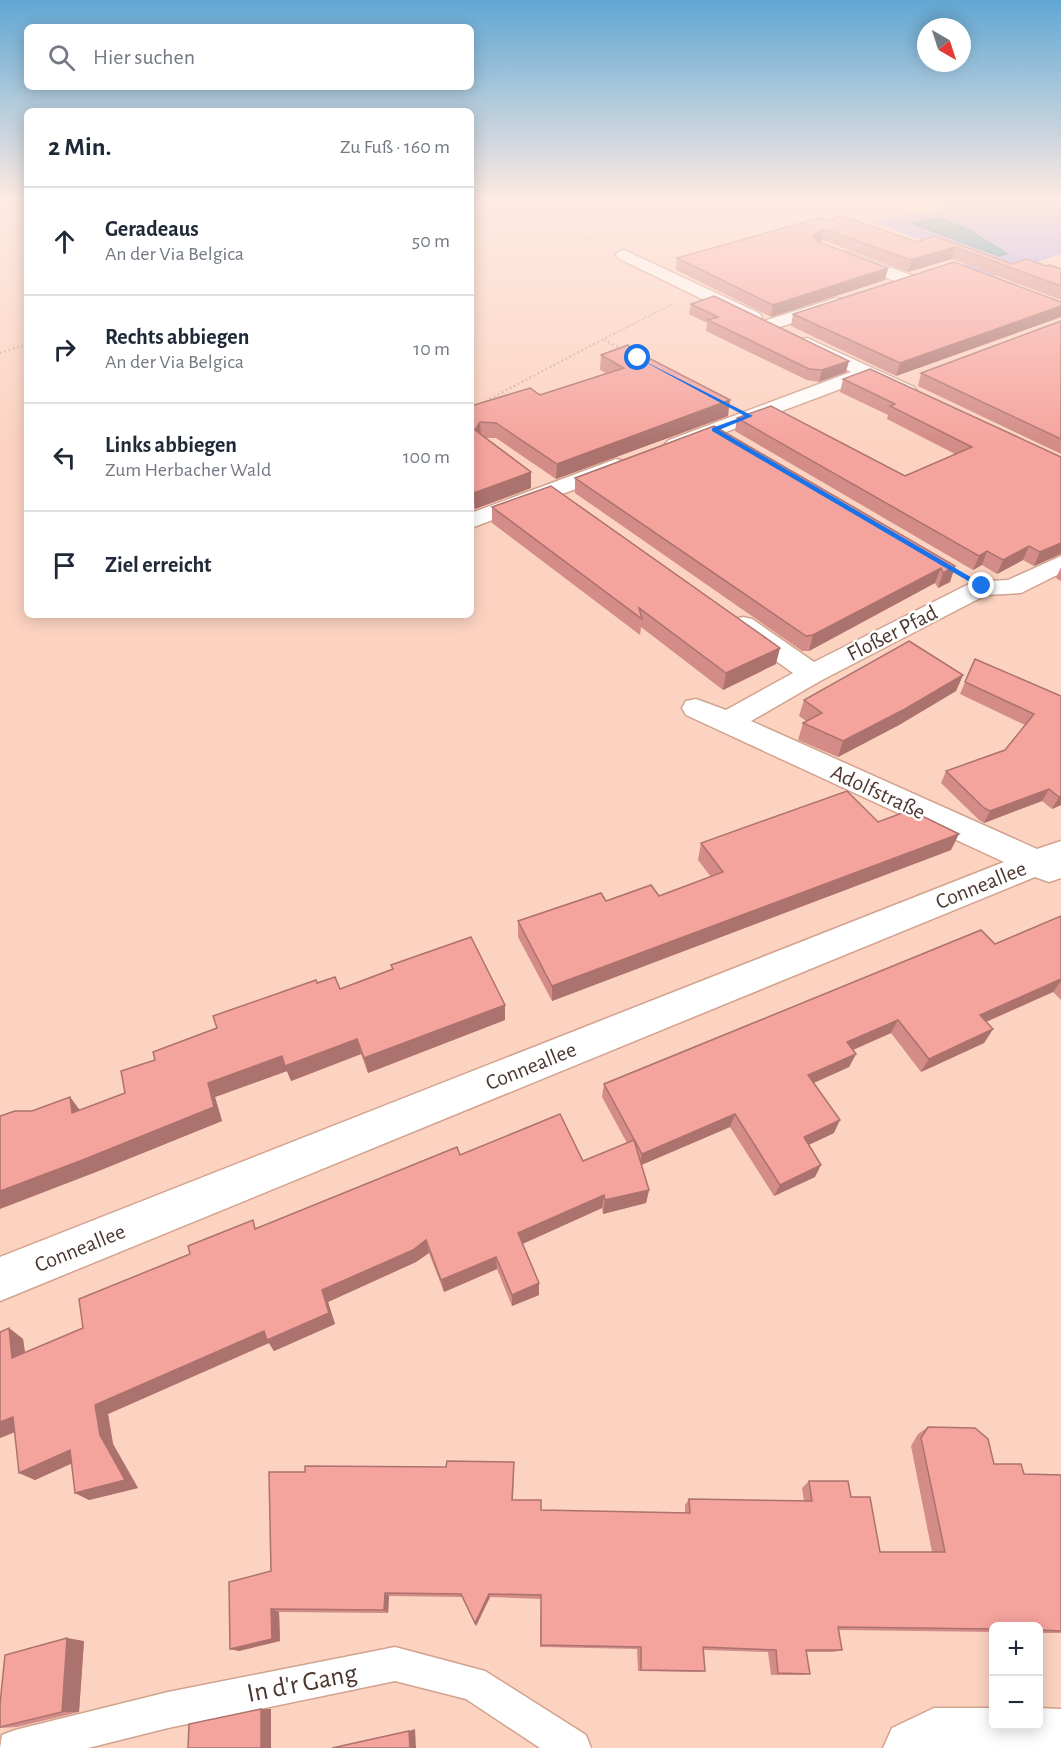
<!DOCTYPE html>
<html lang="de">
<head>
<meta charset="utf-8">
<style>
	body { margin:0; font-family:"Alegreya Sans",sans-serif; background:#f6f6f7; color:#1f2937 }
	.controls { position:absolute; right:18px; bottom:18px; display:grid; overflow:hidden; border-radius:9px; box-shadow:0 3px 15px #0003 }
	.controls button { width:54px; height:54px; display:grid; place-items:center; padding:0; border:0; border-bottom:2px solid #e0e1e3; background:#fff; color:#1f2937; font:30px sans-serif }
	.compass { position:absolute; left:917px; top:18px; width:54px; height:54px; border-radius:50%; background:#fff; box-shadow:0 3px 15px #0003; rotate:141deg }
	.stop { position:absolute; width:18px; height:18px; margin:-14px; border:4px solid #1a73e8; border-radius:50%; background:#fff }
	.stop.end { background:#1a73e8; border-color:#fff; box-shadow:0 2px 6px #0008 }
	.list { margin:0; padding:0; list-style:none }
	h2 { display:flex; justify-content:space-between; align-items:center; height:78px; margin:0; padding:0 24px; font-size:26px }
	h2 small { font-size:20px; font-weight:400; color:#747a83 }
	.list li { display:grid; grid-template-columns:39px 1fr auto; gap:18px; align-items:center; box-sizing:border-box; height:108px; padding:0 24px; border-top:2px solid #e0e1e3 }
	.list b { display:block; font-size:22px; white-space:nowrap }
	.list p { margin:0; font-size:20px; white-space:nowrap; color:#747a83 }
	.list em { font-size:20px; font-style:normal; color:#747a83 }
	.icon { flex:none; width:33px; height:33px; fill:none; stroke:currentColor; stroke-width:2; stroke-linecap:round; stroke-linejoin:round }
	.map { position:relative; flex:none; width:1061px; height:1748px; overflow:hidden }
	.search { position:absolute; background:#fff; box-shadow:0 3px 15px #0003; left:24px; top:24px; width:450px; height:66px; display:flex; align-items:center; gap:15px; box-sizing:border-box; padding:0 21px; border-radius:9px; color:#747a83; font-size:22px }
	.panel { position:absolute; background:#fff; box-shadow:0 3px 15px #0003; left:24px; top:108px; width:450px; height:510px; border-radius:9px }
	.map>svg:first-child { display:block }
	.green { fill:#aba9f6 }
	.water { fill:#3694b4; stroke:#3d788c; stroke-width:1.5 }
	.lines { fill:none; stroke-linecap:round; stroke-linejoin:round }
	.lane-casing { stroke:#d3a28d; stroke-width:3 }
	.street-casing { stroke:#d3a28d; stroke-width:3 }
	.path-far1 { stroke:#c6a394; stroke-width:1.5; stroke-dasharray:1.5 2; stroke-linecap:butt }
	.path { stroke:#c6a394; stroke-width:2; stroke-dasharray:1.5 3; stroke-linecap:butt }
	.lane { fill:#fff; fill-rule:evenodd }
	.street { fill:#fff; fill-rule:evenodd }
	.wall { fill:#d38c87 }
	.shaded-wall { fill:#ac726e }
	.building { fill:#f5a39d; stroke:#ac726e; stroke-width:1.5 }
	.route { fill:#1a73e8 }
	.labels { text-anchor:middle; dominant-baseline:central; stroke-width:5; stroke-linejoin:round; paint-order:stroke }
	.street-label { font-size:22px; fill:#4c372f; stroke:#fefefe }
	.near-street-label { font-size:27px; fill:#4c372f; stroke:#fefefe }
</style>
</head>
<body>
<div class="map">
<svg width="1061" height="1748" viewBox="0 0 1061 1748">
	<rect width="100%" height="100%" fill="#fcd3c1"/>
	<path class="green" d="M923,199H1061V254L992,277L964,267L966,257L870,221L945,209Z"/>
	<path class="water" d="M940,218L971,231L1007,254L999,256L911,223Z"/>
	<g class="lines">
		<g class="lane-casing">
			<path id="lane" d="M395,1647L485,1671L586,1735L591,1748H540L466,1699L395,1681L168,1728L88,1748H0L2,1735L15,1730L168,1692Z"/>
		</g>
		<g class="street-casing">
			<g id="street">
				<path d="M624,250L759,313L762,317L759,321H747L618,258L616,255L618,252Z"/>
				<path d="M845,251L914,276L916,280L914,284H902L839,259L837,256L839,253Z"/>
				<path d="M836,298L842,299L845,303L842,307L770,330L761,325L764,321Z"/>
				<path d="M807,338L914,387L917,391L907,397L867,379L683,448H669L665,444L669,440L851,372L801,347L798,343L801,339Z"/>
				<path d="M616,459L624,461L627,466L624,471L471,528V513Z"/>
				<path d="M1061,556V573L1021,593L986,595L822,680L751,721L1037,849L1061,841V878L1049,882L1035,877L0,1301V1257L1004,862L686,715L682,708L686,701L696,699L726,710L793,673L734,631L730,625L734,619L743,617L752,619L814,662L973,582L1008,580Z"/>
				<path d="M934,1708H994V1726H1038V1708L1061,1709V1748H883L892,1728Z"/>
			</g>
		</g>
		<g class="path-far1">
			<path d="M502,199L602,246"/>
			<path d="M614,334L672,304"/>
		</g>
		<g class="path">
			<path d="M604,340L624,350"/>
			<path d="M0,353L27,344"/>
			<path d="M482,403L617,332"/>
		</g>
		<use href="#lane" class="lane"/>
		<use href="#street" class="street"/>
	</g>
	<g class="wall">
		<path d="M827,221L917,242L935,236L1012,264L1046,266L1061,269V300L952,259L908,272L822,240L819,242L888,268L885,280L771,317L676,270L677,258Z"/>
		<path d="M1061,302V317L896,376L791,326L793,314Z"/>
		<path d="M691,304L846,372L819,382L807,380L706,331L707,323L689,314Z"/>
		<path d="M1061,321V454L918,386L921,373Z"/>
		<path d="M631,349L728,416L556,479L496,438H485L531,472V488L475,509L471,506V406L540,395L606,373L600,370L601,355Z"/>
		<path d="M843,379L1061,457V554L1034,566L1023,560L997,574L982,565L973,570L735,431L737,418L905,476L955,454L887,419L888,415L840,392Z"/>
		<path d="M575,478L955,566L950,582L938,588L935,583L809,651H802L575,493Z"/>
		<path d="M492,507L776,664L723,690L641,627L640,635L492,523Z"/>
		<path d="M1061,567V581L1056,578Z"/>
		<path d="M975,659L1061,696V805L1052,809L1042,801L984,823L979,820L941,783L946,771L1005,750L1025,725L960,694Z"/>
		<path d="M963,675L956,691L899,725L838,757L798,740L803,723L806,721L799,716L804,700Z"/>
		<path d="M878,822L951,850L552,1001L518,937V921L606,901L659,896L711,877L698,860L701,843Z"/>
		<path d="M1061,916V1000L1053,992L986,1022L993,1029L984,1043L921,1072L891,1033L853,1050L856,1054L849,1067L814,1083L834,1133L808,1145L815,1177L774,1196L730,1127L641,1165L649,1190L646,1203L603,1214L602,1208L522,1244L539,1283V1295L512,1306L497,1269L444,1292L429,1253L416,1262L328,1302L335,1324L274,1351L269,1343L108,1414L113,1444L138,1488L89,1500L75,1493L72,1463L35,1480L19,1473L15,1432L0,1438V1332L9,1328L23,1339L25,1352L83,1328L257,1228L460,1155L583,1161L627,1143L602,1097L604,1084L995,944Z"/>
		<path d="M391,965L505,1005V1020L368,1073L361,1054L291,1081L287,1071L215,1097L222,1121L91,1174L32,1111L70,1097L80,1110L125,1093L155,1060L217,1028L317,983L340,989L392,970Z"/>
		<path d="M928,1427L994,1464L1024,1474L1061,1475V1633H1038V1626H993V1632L839,1630L842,1650L833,1652H806L810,1674L801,1675H771L768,1652L704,1650L705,1671L700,1672L638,1671L637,1649L540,1647L541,1599L490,1597L476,1626L462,1597L389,1596L388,1613L279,1612L280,1641L239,1651L230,1649L271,1571L514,1469L513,1500L541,1510L685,1513V1505L689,1499L804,1501L802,1488L809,1481L851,1497L880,1552H932L911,1446L918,1434Z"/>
		<path d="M84,1641L79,1712L17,1727L0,1728V1704Z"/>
	</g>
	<g class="shaded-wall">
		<path d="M824,229L822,240L811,247L813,235Z"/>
		<path d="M955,247L952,259L908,272L911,260Z"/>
		<path d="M888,268L885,280L771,317L773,305Z"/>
		<path d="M1061,306V317L896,376L900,363Z"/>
		<path d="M849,361L846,372L819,382L822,370Z"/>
		<path d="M730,400L728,416L556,479L557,464Z"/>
		<path d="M480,422L481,438L475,430Z"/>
		<path d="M531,472V488L475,509L474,493Z"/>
		<path d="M1061,543V554L1034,566L1040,552Z"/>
		<path d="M1029,546L1023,560L997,574L1003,560Z"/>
		<path d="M987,551L982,565L973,570L979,556Z"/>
		<path d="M955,566L950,582L938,588L943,573Z"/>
		<path d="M941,568L935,583L809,651L813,635Z"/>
		<path d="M780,648L776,664L723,690L726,673Z"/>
		<path d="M963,675L956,691L899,725L838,757L843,741Z"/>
		<path d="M1049,789L1042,801L984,823L990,811Z"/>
		<path d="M1061,796V805L1052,809L1059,797Z"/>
		<path d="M959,834L951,850L552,1001V986Z"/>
		<path d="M1061,979V981L1053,992L972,1028L980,1015Z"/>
		<path d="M505,1005V1020L368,1073L364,1058Z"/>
		<path d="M898,1020L891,1033L841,1055L847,1042Z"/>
		<path d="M993,1029L984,1043L921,1072L929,1059Z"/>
		<path d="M357,1039L361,1054L291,1081L287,1071L215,1097L222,1121L91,1174L0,1209V1191L208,1083L282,1056Z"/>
		<path d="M856,1054L849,1067L802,1088L808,1075Z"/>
		<path d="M70,1097L80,1111L72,1113Z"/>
		<path d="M735,1114L730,1127L639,1166L642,1154Z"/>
		<path d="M840,1120L834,1133L798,1150L804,1137Z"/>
		<path d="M821,1165L815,1177L774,1196L780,1185Z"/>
		<path d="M649,1190L646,1203L603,1214L605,1200Z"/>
		<path d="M604,1195L602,1208L518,1246V1233Z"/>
		<path d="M426,1240L429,1253L416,1262L328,1302L335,1324L274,1351L269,1343L108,1414L113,1444L138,1488L89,1500L75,1493L100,1435L95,1405L322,1290Z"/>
		<path d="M496,1257L497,1269L444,1292L441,1280Z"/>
		<path d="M539,1283V1295L512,1306V1295Z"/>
		<path d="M9,1328L23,1339L27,1368L12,1358Z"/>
		<path d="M13,1417L29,1426L0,1438V1422Z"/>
		<path d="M70,1450L84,1458L35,1480L19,1473Z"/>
		<path d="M385,1593L389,1596L388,1613L384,1610Z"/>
		<path d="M489,1594L490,1597L476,1626L475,1623Z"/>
		<path d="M271,1609L279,1612L280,1641L239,1651L230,1649Z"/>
		<path d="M67,1638L84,1641L79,1712H62Z"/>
		<rect x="261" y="1709" width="10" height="39"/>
		<path d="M415,1729L416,1748H410L409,1731Z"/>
	</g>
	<g class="building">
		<path d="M842,216L917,242L935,236L1012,264L1027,259L1046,266L1050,265L1061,269V286L955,247L911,260L824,229L813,235L816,241L888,268L773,305L677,258L819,218L827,221Z"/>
		<path d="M954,262L1061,302V306L900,363L793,314Z"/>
		<path d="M714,296L849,361L822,370L809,369L708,320L718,317L691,304Z"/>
		<path d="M1061,321V439L921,373Z"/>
		<path d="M628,345L631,349L730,400L557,464L496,423L480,422L475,430L531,472L474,493L471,491V406L530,388L540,395L624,368L601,355Z"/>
		<path d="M870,369L1061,457V543L1040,552L1029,546L1003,560L987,551L979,556L737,418L771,406L905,476L972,447L890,406L895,404L843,379Z"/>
		<path d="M714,426L955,566L943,573L941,568L813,635L806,636L575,478Z"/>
		<path d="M551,486L780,648L726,673L639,608L642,619L492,507Z"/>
		<path d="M909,641L963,675L905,709L843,741L803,723L822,713L804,700Z"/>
		<path d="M975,659L1061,696V796L1059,797L1049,789L990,811L984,808L946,771L1005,750L1034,714L965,682Z"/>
		<path d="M847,791L878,822L910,810L959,834L552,986L518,921L601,893L606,901L651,885L659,896L723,872L701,843Z"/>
		<path d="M1061,916V979L980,1015L993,1029L929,1059L898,1020L847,1042L856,1054L808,1075L840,1120L804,1137L821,1165L780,1185L735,1114L642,1154L604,1084L981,930L995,944Z"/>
		<path d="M471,937L505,1005L364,1058L357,1039L285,1066L282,1056L208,1083L214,1107L80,1161L0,1191V1116L15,1111H32L70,1097L72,1113L125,1093L121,1071L155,1060L153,1052L217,1028L213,1016L316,980L317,983L335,977L340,989L393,969L391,965Z"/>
		<path d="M560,1114L583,1161L634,1140L649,1190L605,1200L604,1195L518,1233L539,1283L512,1295L496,1257L441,1280L426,1240L413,1250L322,1290L329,1313L267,1340L264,1331L95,1405L100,1435L125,1480L75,1493L70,1450L19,1473L13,1417L0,1422V1332L9,1328L12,1358L83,1328L79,1299L190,1254L188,1246L253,1220L255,1229L457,1147L460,1155Z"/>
		<path d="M928,1427L975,1428L988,1439L994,1464H1021L1024,1474L1061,1475V1631L1038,1630V1626H993V1629L838,1627L842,1650H806L810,1674L778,1673L776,1650L703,1647L705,1671L641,1670V1647L541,1645V1595L489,1594L475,1623L461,1594L385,1593L384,1610L271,1609L272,1639L230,1649L229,1582L271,1571L269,1472H305V1466L446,1467L447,1461L514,1462L512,1500H541V1510L690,1513L689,1499L812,1501L809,1481H848L851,1497H870L880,1552H945L921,1438Z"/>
		<path d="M67,1638L62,1712L0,1727V1704L5,1655Z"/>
		<path d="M261,1709V1748H188L189,1724Z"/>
		<path d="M409,1731L410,1748H332Z"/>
	</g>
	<linearGradient id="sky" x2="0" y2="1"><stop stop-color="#61a7d3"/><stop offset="0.45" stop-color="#feebe3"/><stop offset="1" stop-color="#feebe3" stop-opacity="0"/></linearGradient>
	<rect width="1061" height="444" fill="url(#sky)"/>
	<path class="route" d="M636,357L753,416L719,430L986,586L980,588L712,431V428L745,416Z"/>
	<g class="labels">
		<g class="street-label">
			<text transform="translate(892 633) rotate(-27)">Floßer Pfad</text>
			<text transform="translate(878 792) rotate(25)">Adolfstraße</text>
			<text transform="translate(981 885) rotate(-22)">Conneallee</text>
			<text transform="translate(531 1066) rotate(-22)">Conneallee</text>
			<text transform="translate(80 1248) rotate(-22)">Conneallee</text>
		</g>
		<g class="near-street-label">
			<text transform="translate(302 1683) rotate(-11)">In d'r Gang</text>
		</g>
	</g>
</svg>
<div class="controls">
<button>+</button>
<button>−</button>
</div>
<svg class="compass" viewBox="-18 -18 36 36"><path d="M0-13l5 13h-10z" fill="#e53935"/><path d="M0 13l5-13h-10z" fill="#747a83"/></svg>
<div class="stop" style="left:638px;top:358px"></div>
<div class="stop end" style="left:982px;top:586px"></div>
<div class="search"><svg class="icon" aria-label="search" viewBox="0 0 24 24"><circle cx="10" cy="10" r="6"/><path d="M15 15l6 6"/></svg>Hier suchen</div>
<section class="panel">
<h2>2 Min.<small>Zu Fuß · 160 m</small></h2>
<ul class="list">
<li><svg class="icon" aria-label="ahead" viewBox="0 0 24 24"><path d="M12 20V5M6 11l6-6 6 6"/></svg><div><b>Geradeaus</b><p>An der Via Belgica</p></div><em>50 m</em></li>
<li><svg class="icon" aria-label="right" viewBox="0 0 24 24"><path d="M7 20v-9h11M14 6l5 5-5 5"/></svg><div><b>Rechts abbiegen</b><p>An der Via Belgica</p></div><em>10 m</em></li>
<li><svg class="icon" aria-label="left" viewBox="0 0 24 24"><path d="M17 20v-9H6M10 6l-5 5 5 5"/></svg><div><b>Links abbiegen</b><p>Zum Herbacher Wald</p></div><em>100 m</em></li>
<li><svg class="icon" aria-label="arrive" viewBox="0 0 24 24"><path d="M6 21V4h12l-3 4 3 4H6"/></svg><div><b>Ziel erreicht</b></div></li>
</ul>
</section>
</div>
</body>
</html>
